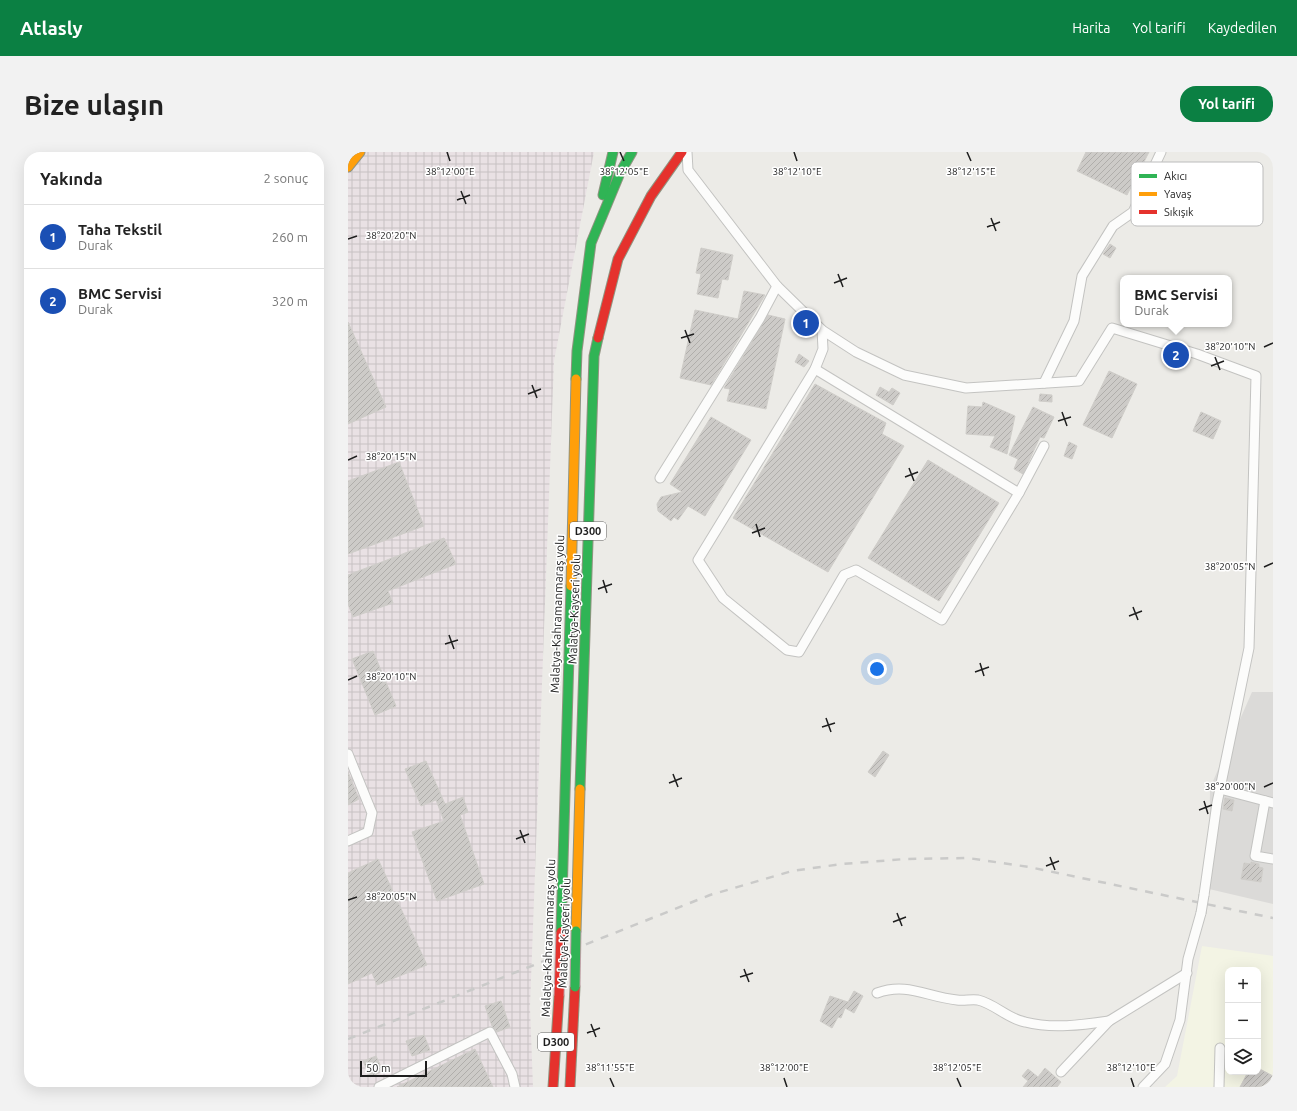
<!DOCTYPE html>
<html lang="tr">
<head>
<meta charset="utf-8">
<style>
	body { margin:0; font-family:Ubuntu,sans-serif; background:#f2f2f2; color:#222 }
	.controls { position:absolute; right:12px; bottom:12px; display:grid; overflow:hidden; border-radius:8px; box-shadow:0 4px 16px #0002 }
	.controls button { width:36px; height:36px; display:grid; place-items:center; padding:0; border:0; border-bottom:1px solid #e0e0e0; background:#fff; color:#222; font:20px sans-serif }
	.scale { position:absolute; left:12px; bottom:10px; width:67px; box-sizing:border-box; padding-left:4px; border:2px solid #1e1e1e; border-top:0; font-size:11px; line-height:14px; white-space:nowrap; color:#1e1e1e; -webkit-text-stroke:3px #fff; paint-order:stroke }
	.you { position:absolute; left:529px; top:517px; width:14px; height:14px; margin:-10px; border:3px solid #fff; border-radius:50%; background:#1a73e8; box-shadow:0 0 0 6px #1a73e833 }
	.badge { display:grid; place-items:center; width:26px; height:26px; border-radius:50%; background:#0b8043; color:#fff; font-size:13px; font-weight:700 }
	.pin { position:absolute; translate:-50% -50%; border:2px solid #fff; box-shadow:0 1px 4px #0006 }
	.popup { position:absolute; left:772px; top:123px; width:112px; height:52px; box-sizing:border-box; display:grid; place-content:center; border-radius:8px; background:#fff; filter:drop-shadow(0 1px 3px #0005); font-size:13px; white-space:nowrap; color:#767676 }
	.popup b { font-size:15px; color:#222 }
	.popup::after { content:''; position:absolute; left:50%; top:100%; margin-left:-8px; border:8px solid transparent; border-top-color:#fff }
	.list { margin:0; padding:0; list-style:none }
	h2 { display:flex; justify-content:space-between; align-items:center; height:52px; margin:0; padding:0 16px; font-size:17px }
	h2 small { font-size:13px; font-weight:400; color:#767676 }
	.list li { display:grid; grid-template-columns:26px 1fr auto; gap:12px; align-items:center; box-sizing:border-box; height:64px; padding:0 16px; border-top:1px solid #e0e0e0 }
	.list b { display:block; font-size:15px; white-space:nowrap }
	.list p { margin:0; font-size:13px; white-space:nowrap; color:#767676 }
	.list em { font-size:13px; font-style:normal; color:#767676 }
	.icon { flex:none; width:22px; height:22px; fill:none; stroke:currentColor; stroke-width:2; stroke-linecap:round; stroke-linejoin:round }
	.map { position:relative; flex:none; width:925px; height:935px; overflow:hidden; border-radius:16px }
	header { display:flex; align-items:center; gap:24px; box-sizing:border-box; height:56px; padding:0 20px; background:#0b8043; color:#fff }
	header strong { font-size:19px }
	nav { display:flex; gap:22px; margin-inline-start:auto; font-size:14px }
	.intro { display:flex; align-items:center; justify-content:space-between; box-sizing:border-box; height:96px; padding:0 24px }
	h1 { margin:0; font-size:28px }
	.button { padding:10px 18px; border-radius:16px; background:#0b8043; color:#fff; font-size:14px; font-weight:700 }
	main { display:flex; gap:24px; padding:0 24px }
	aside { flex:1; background:#fff; border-radius:16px; box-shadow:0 4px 16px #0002 }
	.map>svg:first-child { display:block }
	.residential { fill:#dbdad8 }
	.industrial { fill:url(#industrial-grid) }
	.education { fill:#f3f4e4; fill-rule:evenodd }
	.building { fill:url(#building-hatch); stroke:#cfcdc9 }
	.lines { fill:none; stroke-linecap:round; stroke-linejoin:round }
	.street-casing { stroke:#c3c3c1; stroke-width:11 }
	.fast-casing { stroke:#919481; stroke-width:11 }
	.slow-casing { stroke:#919481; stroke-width:11 }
	.jam-casing { stroke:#919481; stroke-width:11 }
	.street { stroke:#fcfcfb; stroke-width:9 }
	.fast { stroke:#30b455; stroke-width:9 }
	.slow { stroke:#ff9f0a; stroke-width:9 }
	.jam { stroke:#e5322d; stroke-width:9 }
	.rail { stroke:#cacac9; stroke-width:2.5; stroke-dasharray:8 8; stroke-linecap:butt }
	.street-bridge-casing { stroke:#c3c3c1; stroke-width:11; stroke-linecap:butt }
	.fast-bridge-casing { stroke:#bea1a6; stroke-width:11; stroke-linecap:butt }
	.jam-bridge-casing { stroke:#bea1a6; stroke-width:11; stroke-linecap:butt }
	.street-bridge { stroke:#fcfcfb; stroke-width:9 }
	.fast-bridge { stroke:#30b455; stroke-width:9 }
	.jam-bridge { stroke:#e5322d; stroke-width:9 }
	.ticks { fill:none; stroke:#1e1e1e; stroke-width:1.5 }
	.labels { text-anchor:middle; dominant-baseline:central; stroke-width:3; stroke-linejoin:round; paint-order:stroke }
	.shield { fill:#fff; stroke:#626262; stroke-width:1 }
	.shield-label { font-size:11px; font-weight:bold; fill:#1e1e1e }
	.street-label { font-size:12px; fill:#1e1e1e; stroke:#fff }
	.key { fill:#fff; stroke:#bcbcbc; stroke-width:1 }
	.key-label { font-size:11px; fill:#1e1e1e }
	.ticks-label { font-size:10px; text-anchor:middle; fill:#1e1e1e; stroke:#fff; stroke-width:3; stroke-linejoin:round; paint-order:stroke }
</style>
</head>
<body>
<header>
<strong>Atlasly</strong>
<nav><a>Harita</a><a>Yol tarifi</a><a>Kaydedilen</a></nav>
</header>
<div class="intro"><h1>Bize ulaşın</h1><a class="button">Yol tarifi</a></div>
<main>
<aside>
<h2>Yakında<small>2 sonuç</small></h2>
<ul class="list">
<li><span class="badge" style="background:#1a4fb4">1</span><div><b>Taha Tekstil</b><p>Durak</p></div><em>260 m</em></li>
<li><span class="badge" style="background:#1a4fb4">2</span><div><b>BMC Servisi</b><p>Durak</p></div><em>320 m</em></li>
</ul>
</aside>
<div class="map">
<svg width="925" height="935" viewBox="0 0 925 935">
	<defs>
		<pattern id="industrial-grid" width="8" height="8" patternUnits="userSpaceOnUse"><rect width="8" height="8" fill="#e9e1e4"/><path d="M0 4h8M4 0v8" fill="none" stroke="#c7c1c3"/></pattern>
		<pattern id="building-hatch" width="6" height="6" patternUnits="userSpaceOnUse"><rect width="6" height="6" fill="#cdcbc8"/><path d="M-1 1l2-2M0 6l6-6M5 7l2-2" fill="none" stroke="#b0aeab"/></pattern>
	</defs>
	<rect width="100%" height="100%" fill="#ecebe7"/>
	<path class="residential" d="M904,540H925V752L861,737L862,636Z"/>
	<path class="industrial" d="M0,0H246L206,209L182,855L185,935H0Z"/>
	<path class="education" d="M854,794L925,804V935H817L829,924ZM880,818H910V920H880Z"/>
	<g class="building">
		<path d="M738,0H801L779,43L729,19Z"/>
		<path d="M762,92L768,96L762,106L755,102Z"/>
		<path d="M353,96L385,103L380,128L374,127L370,146L349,142L353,122L348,121Z"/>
		<path d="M396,139L417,143L363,233L332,226L347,158L390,167Z"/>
		<path d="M420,163L437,167L418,257L379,249L382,237L376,236Z"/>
		<path d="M0,170L38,255L0,272Z"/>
		<path d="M451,202L461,209L456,215L447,210Z"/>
		<path d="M761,219L789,232L764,286L735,273Z"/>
		<path d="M467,232L538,271L534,282L556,294L480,420L385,366Z"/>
		<path d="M532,235L541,240L544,236L552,241L545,253L528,243Z"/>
		<path d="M692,242L704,243V250L691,249Z"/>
		<path d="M635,250L667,264L659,302L642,295L647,284L618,282L620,254L634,255Z"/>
		<path d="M685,255L706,265L696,286L692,285L675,322L666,317L670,307L661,303Z"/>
		<path d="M853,260L873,269L865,287L845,279Z"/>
		<path d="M363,265L403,288L357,364L340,354L330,368L326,365L323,369L310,359L309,352L313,345L334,340L322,332Z"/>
		<path d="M721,290L729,294L724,307L716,304Z"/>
		<path d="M580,308L651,351L591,449L520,406Z"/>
		<path d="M51,310L76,374L0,402V329Z"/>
		<path d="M96,386L108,412L40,439L45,451L5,465L0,452V423Z"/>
		<path d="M25,499L48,554L27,563L4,507Z"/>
		<path d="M535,599L541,603L527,625L520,620Z"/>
		<path d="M78,609L97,652L115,645L120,660L112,663L136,732L89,749L64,680L96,669L88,648L73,654L57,617Z"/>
		<path d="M0,620L11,647L0,653Z"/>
		<path d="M877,646L886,648L884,659L875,657Z"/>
		<path d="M30,707L79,813L29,833L24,821L0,832V721Z"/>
		<path d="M903,710L911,712V715L915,716L913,730L893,727L896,711L903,712Z"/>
		<path d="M506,839L515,844L506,861L497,856L493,866L490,865L484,876L472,869L482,844L500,850Z"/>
		<path d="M153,849L162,875L149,880L144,874L137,854Z"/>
		<path d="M76,883L82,898L64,904L58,889Z"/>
		<path d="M127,897L145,935H49Z"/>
		<path d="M28,904L35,919L22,925L15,909Z"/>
		<path d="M697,916L713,930L709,935H675L680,929L674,924L680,917L690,925Z"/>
		<path d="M910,916L925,924V935H892L900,920H910Z"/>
	</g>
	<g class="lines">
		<g class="street-casing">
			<g id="street">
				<path d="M339,0L340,18L429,134L474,178L508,200L556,223L618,236L731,229L764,176L849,202L908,224L901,496L869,651L856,743"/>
				<path d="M474,178L475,197L467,217L350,408L375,446L439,498L451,500L496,423L508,418L594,468L671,341"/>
				<path d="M467,217L671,341L696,294"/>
				<path d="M696,231L726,169L734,124L765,74L785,60L813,0"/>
				<path d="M312,326L412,166L429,134"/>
				<path d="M0,602L24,661L20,680L0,689"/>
				<path d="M872,637L925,651"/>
				<path d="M917,649L907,704L925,707"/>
				<path d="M529,841C559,830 579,845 609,848C616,849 623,847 630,848C647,852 660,867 677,870C704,877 734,873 761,869"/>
				<path d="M713,920L761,869L839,821"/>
				<path d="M31,935L142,880L164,922L167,935"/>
				<path d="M795,935L817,912L832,868L840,807L853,761"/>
				<path d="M871,935L872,896"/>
			</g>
		</g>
		<g class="fast-casing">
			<g id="fast">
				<path d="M255,43L265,0"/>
				<path d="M228,227L229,199L243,91L272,21L284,0"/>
				<path d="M232,637L246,204L250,186"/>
				<path d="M213,780L223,434"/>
			</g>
		</g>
		<g class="slow-casing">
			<g id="slow">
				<path d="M0,15L12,0"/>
				<path d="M223,434L228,227"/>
				<path d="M228,779L232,637"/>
			</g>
		</g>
		<g class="jam-casing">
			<g id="jam">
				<path d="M250,186L270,107L303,44L334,0"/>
				<path d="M205,935L211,844"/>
				<path d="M222,935L227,835"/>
			</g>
		</g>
		<use href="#street" class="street"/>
		<use href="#fast" class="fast"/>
		<use href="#slow" class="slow"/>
		<use href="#jam" class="jam"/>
		<path class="rail" d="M0,887L362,743L444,719L494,712L557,707L620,706L681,715L925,766"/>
		<g class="street-bridge-casing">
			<path id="street-bridge" d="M853,761L856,743"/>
		</g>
		<g class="fast-bridge-casing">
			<path id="fast-bridge" d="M227,835L228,779"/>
		</g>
		<g class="jam-bridge-casing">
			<path id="jam-bridge" d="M211,844L213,780"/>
		</g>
		<use href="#street-bridge" class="street-bridge"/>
		<use href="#fast-bridge" class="fast-bridge"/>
		<use href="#jam-bridge" class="jam-bridge"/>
	</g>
	<path class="ticks" d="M99,0L102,9M272,0L276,9M446,0L449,9M619,0L623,9M113,39L118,52M109,48L122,43M643,66L648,79M639,75L652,70M0,87L9,84M490,122L495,135M486,131L499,126M337,178L342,191M333,186L346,182M916,195L925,191M867,205L872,218M863,214L876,209M184,233L189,246M180,242L193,237M714,260L719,274M710,269L723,265M0,308L9,304M561,316L566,329M557,325L570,320M408,372L412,385M404,381L417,376M916,415L925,411M255,428L259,441M250,437L264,432M785,455L790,468M781,464L794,459M101,483L106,497M97,492L110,488M632,511L636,524M627,520L641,515M0,528L9,524M478,566L483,580M474,575L487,571M325,622L330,635M321,631L334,626M916,635L925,631M856,649L860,662M851,658L864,653M172,678L177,691M168,687L181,682M702,705L707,718M698,714L711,709M0,748L9,745M549,761L554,774M545,770L558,765M396,817L401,830M392,825L405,821M243,872L248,885M239,881L252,876M262,926L266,935M436,926L439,935M609,926L613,935M783,926L786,935"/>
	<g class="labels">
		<g class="shield">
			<rect x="222" y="370" width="36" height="18" rx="3"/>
			<rect x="190" y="881" width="36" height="18" rx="3"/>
		</g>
		<g class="shield-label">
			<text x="240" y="379">D300</text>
			<text x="208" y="890">D300</text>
		</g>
		<g class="street-label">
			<text transform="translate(226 457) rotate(-88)">Malatya-Kayseri yolu</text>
			<text transform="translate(209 462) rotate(-88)">Malatya-Kahramanmaraş yolu</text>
			<text transform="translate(216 781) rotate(-88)">Malatya-Kayseri yolu</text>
			<text transform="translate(200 786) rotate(-88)">Malatya-Kahramanmaraş yolu</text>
		</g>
	</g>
	<rect x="783" y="10" width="132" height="64" rx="6" class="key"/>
	<rect x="791" y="22" width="18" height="4" fill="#30b455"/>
	<rect x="791" y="40" width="18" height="4" fill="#ff9f0a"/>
	<rect x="791" y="58" width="18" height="4" fill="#e5322d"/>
	<g class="key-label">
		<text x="816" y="28">Akıcı</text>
		<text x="816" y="46">Yavaş</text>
		<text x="816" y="64">Sıkışık</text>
	</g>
	<g class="ticks-label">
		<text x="102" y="23">38°12'00"E</text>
		<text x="276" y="23">38°12'05"E</text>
		<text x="449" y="23">38°12'10"E</text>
		<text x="623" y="23">38°12'15"E</text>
		<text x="43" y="87">38°20'20"N</text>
		<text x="882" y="198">38°20'10"N</text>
		<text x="43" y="308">38°20'15"N</text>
		<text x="882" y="418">38°20'05"N</text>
		<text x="43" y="528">38°20'10"N</text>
		<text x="882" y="638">38°20'00"N</text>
		<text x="43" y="748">38°20'05"N</text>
		<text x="262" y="919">38°11'55"E</text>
		<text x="436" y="919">38°12'00"E</text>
		<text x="609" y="919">38°12'05"E</text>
		<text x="783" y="919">38°12'10"E</text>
	</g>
</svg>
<div class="controls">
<button>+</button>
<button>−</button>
<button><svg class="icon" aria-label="layers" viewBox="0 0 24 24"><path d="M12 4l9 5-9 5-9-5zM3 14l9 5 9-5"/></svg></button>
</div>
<div class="scale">50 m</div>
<div class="you"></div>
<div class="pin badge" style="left:458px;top:171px;background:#1a4fb4">1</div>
<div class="pin badge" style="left:828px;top:203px;background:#1a4fb4">2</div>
<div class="popup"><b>BMC Servisi</b>Durak</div>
</div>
</main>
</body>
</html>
